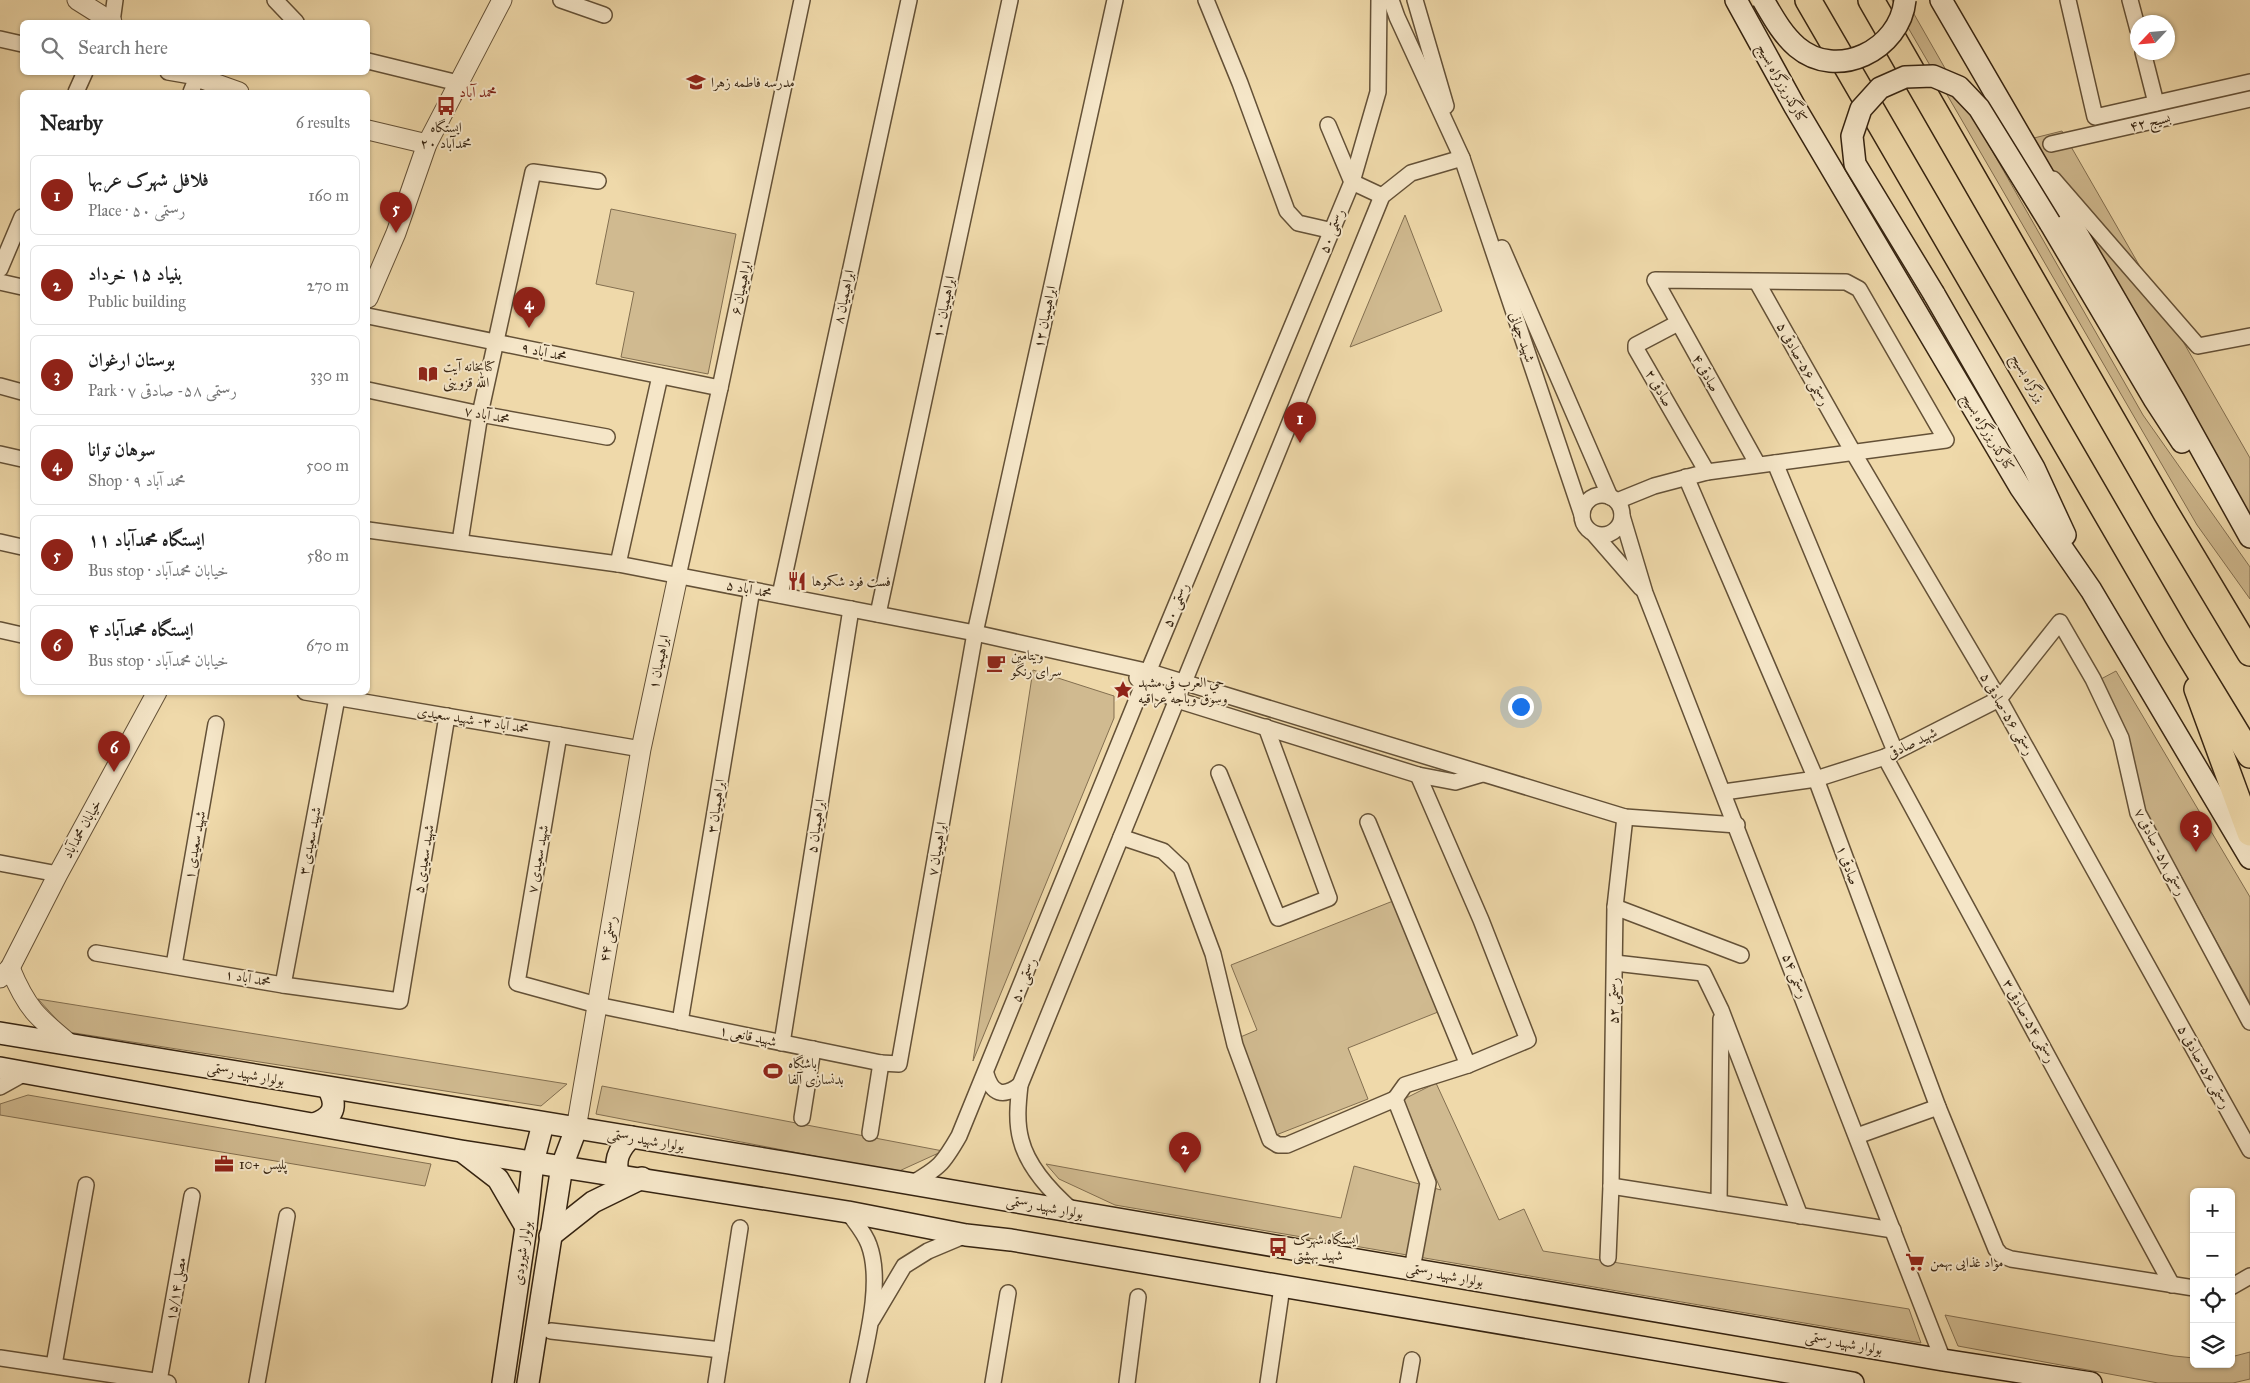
<!DOCTYPE html>
<html lang="en">
<head>
<meta charset="utf-8">
<style>
	body { margin:0; font-family:"IM FELL Great Primer",Amiri,serif; background:#f6f6f6; color:#222 }
	.controls { position:absolute; right:15px; bottom:15px; display:grid; overflow:hidden; border-radius:8px; box-shadow:0 1px 4px #0004 }
	.controls button { width:45px; height:45px; display:grid; place-items:center; padding:0; border:0; border-bottom:1px solid #e0e0e0; background:#fff; color:#222; font:25px sans-serif }
	.compass { position:absolute; left:2130px; top:15px; width:45px; height:45px; border-radius:50%; background:#fff; box-shadow:0 1px 4px #0004; rotate:244deg }
	.you { position:absolute; left:1520px; top:706px; width:18px; height:18px; margin:-12px; border:4px solid #fff; border-radius:50%; background:#1a73e8; box-shadow:0 0 0 8px #1a73e833 }
	.badge { display:grid; place-items:center; width:32px; height:32px; border-radius:50%; background:#8f2418; color:#fff; font-size:16px; font-weight:700 }
	.pin { position:absolute; translate:-50% -41px; filter:drop-shadow(0 1px 2px #0008) }
	.pin::after { content:''; position:absolute; top:26px; width:18px; height:15px; background:inherit; clip-path:polygon(0 0,100% 0,50% 100%) }
	.list { margin:0; padding:0; list-style:none }
	h2 { display:flex; justify-content:space-between; align-items:center; height:65px; margin:0; padding:0 20px; font-size:21px }
	h2 small { font-size:16px; font-weight:400; color:#767676 }
	.list li { display:grid; grid-template-columns:32px 1fr auto; gap:15px; align-items:center; box-sizing:border-box; height:80px; margin:0 10px 10px; padding:0 10px; border:1px solid #e0e0e0; border-radius:8px }
	.list b { display:block; font-size:19px; white-space:nowrap }
	.list p { margin:0; font-size:16px; white-space:nowrap; color:#767676 }
	.list em { font-size:16px; font-style:normal; color:#767676 }
	.icon { flex:none; width:28px; height:28px; fill:none; stroke:currentColor; stroke-width:2; stroke-linecap:round; stroke-linejoin:round }
	.map { position:relative; flex:none; width:2250px; height:1383px; overflow:hidden }
	.search { position:absolute; background:#fff; box-shadow:0 1px 4px #0004; left:20px; top:20px; width:350px; height:55px; display:flex; align-items:center; gap:12px; box-sizing:border-box; padding:0 18px; border-radius:8px; color:#767676; font-size:19px }
	.panel { position:absolute; background:#fff; box-shadow:0 1px 4px #0004; left:20px; top:90px; width:350px; height:605px; border-radius:8px }
	.map>svg:first-child { display:block }
	.green { fill:#d0ba90; stroke:#836f50 }
	.lines { fill:none; stroke-linecap:round; stroke-linejoin:round }
	.minor-casing { stroke:#645137; stroke-width:18 }
	.tertiary-casing { stroke:#645137; stroke-width:21 }
	.secondary-casing { stroke:#362411; stroke-width:24 }
	.trunk-casing { stroke:#362411; stroke-width:28 }
	.minor { stroke:#f5e6c8; stroke-width:15 }
	.tertiary { stroke:#f5e6c8; stroke-width:19 }
	.secondary { stroke:#f5e6c8; stroke-width:21 }
	.trunk { stroke:#efd9aa; stroke-width:25 }
	.secondary-bridge-casing { stroke:#362411; stroke-width:24; stroke-linecap:butt }
	.secondary-bridge { stroke:#f5e6c8; stroke-width:21 }
	.labels { text-anchor:middle; dominant-baseline:central; stroke-width:4; stroke-linejoin:round; paint-order:stroke }
	.poi-label { font-size:14px; fill:#362411; stroke:#f5e6c8; text-anchor:start }
	.street-label { font-size:14px; fill:#362411; stroke:#f5e6c8 }
	.neighbourhood-label { font-size:15px; fill:#7a1f14; stroke:#f5e6c8 }
</style>
</head>
<body>
<div class="map">
<svg width="2250" height="1383" viewBox="0 0 2250 1383">
	<rect width="100%" height="100%" fill="#efd9aa"/>
	<filter id="stains"><feTurbulence type="fractalNoise" baseFrequency=".004" numOctaves="4"/><feColorMatrix values="0 0 0 0 .2 0 0 0 0 .09 0 0 0 0 .02 0 0 0 .5 -.17"/></filter>
	<radialGradient id="worn" r=".72"><stop offset=".6" stop-color="#630" stop-opacity="0"/><stop offset="1" stop-color="#630" stop-opacity=".3"/></radialGradient>
	<g class="green">
		<path d="M1892,0H1906L2143,415L2250,567V599L2197,525Z"/>
		<path d="M2062,131L2250,458V523L2030,139Z"/>
		<path d="M611,209L736,234L708,374L621,357L634,292L596,284Z"/>
		<path d="M1405,215L1442,311L1350,347Z"/>
		<path d="M1033,670L1114,696V718L973,1061Z"/>
		<path d="M2116,671L2250,897V1003L2144,808L2101,679Z"/>
		<path d="M1393,901L1438,1012L1348,1048L1368,1099L1276,1135L1238,1038L1257,1030L1231,965Z"/>
		<path d="M38,999L567,1084L541,1106L68,1032Z"/>
		<path d="M1436,1083L1499,1220L1524,1209L1543,1251L1909,1309L1921,1343L1115,1205L1059,1179L1046,1164L1341,1218L1354,1166L1441,1190L1402,1100Z"/>
		<path d="M602,1086L943,1151L897,1172L596,1114Z"/>
		<path d="M28,1095L431,1164L425,1186L0,1115V1104Z"/>
		<path d="M1945,1315L2174,1356L2194,1358V1364H2231V1357L2250,1352V1379L2233,1383H2158L1958,1346Z"/>
	</g>
	<g class="lines">
		<g class="minor-casing">
			<g id="minor">
				<path d="M275,0L296,22"/>
				<path d="M561,0L604,15"/>
				<path d="M1206,0L1240,83L1287,211L1298,223L1333,231"/>
				<path d="M1391,0L1397,17L1462,158L1582,515"/>
				<path d="M1415,0L1446,106"/>
				<path d="M2068,0L2095,117L2250,82"/>
				<path d="M2130,0L2138,30"/>
				<path d="M112,22L115,0"/>
				<path d="M0,39L22,44"/>
				<path d="M2143,52L2156,103"/>
				<path d="M368,61L458,83"/>
				<path d="M168,72L197,77L191,92"/>
				<path d="M76,92L85,72"/>
				<path d="M1328,125L1352,182L1382,196"/>
				<path d="M2051,144L2250,99"/>
				<path d="M2053,179L2198,346L2250,336"/>
				<path d="M1502,248L1610,497"/>
				<path d="M0,269L22,217"/>
				<path d="M0,282L22,287"/>
				<path d="M1757,282L1853,452L1999,699L2250,1150"/>
				<path d="M368,316L720,388"/>
				<path d="M1678,323L1640,343L1636,345V349L1707,472"/>
				<path d="M0,386L22,392"/>
				<path d="M368,390L480,414L607,437"/>
				<path d="M0,454L22,459"/>
				<path d="M1775,463L1895,751"/>
				<path d="M1686,477L1816,779L1938,1107L1996,1249L2001,1255L2011,1259L2194,1288"/>
				<circle cx="1602" cy="515" r="20"/>
				<path d="M1617,501L1654,486L1707,472L1946,440L1859,289L1846,282L1655,280L1758,465"/>
				<path d="M1622,516L1645,593L1943,1360"/>
				<path d="M368,530L618,564L975,633L1150,672L1625,817L1737,825"/>
				<path d="M1594,534L1641,588"/>
				<path d="M0,542L22,547"/>
				<path d="M460,542L480,414L533,172L598,181"/>
				<path d="M618,564L660,376"/>
				<path d="M678,576L720,388L802,0"/>
				<path d="M780,595L909,0"/>
				<path d="M878,614L1010,0"/>
				<path d="M0,630L22,635"/>
				<path d="M1137,678L1143,685L1177,700L1418,775L1455,782L1482,774"/>
				<path d="M305,692L641,749"/>
				<path d="M559,735L517,983L597,1005L881,1063L899,1064L975,633L1115,0"/>
				<path d="M1885,757L2172,1285"/>
				<path d="M1219,773L1278,918L1329,898L1266,727"/>
				<path d="M1724,792L1816,779L1885,757L1999,699L2060,622L2093,679L2121,738L2138,813L2250,1022"/>
				<path d="M1368,822L1468,1065"/>
				<path d="M1121,837L1163,851L1181,868L1213,954L1235,1045L1270,1140L1278,1145H1287L1395,1099L1428,1183L1412,1269"/>
				<path d="M0,863L58,874"/>
				<path d="M1615,907L1741,955"/>
				<path d="M96,953L283,985L400,1001L447,716"/>
				<path d="M1615,963L1703,973L1721,1010L1800,1216"/>
				<path d="M174,965L216,724"/>
				<path d="M283,985L337,698"/>
				<path d="M680,1022L752,589"/>
				<path d="M782,1043L851,609"/>
				<path d="M986,1074C992,1094 1003,1098 1020,1085"/>
				<path d="M0,1087L27,1072"/>
				<path d="M1395,1099L1405,1085L1468,1065L1528,1040L1481,920L1418,775"/>
				<path d="M802,1118L813,1049"/>
				<path d="M870,1133L881,1063"/>
				<path d="M1857,1136L1938,1107"/>
				<path d="M911,1184C939,1168 943,1164 959,1136L1151,665L1352,182L1378,92L1379,0"/>
				<path d="M1611,1186L1893,1230"/>
				<path d="M1719,1203L1721,1019"/>
				<path d="M848,1212C855,1222 865,1233 869,1245C883,1283 866,1343 858,1383"/>
				<path d="M1074,1212C1052,1193 1028,1168 1021,1140C1016,1122 1018,1103 1020,1085L1382,196L1411,173L1462,158"/>
				<path d="M1608,1258L1611,1186L1615,907L1625,817"/>
				<path d="M2231,1287L2250,1276"/>
				<path d="M872,1320L904,1266L928,1251L966,1235"/>
				<path d="M551,1331L721,1350"/>
				<path d="M0,1358L168,1383"/>
				<path d="M54,1365L86,1185"/>
				<path d="M159,1381L192,1196"/>
				<path d="M257,1383L287,1216"/>
				<path d="M716,1383L740,1228"/>
				<path d="M993,1383L1008,1293"/>
				<path d="M1127,1383L1138,1297"/>
				<path d="M1268,1383L1282,1287"/>
				<path d="M1408,1383L1412,1360"/>
			</g>
		</g>
		<g class="tertiary-casing">
			<g id="tertiary">
				<path d="M77,0L112,22"/>
				<path d="M190,72L197,77L239,92"/>
				<path d="M368,130L427,144"/>
				<path d="M368,298L396,233L427,144L502,0"/>
				<path d="M10,968C27,1009 37,1017 71,1045"/>
				<path d="M0,978L10,968L58,874L157,692"/>
				<path d="M576,1129L641,749L678,576"/>
			</g>
		</g>
		<g class="secondary-casing">
			<g id="secondary">
				<path d="M1736,0L1795,107L2020,487L2091,590L2250,858"/>
				<path d="M1941,0L2175,402L2250,537"/>
				<path d="M2050,223L2154,399L2182,442"/>
				<path d="M1934,294L2034,468L2065,535"/>
				<path d="M0,1033L789,1163L1943,1360L2091,1383"/>
				<path d="M0,1068L461,1151L848,1212L966,1235L1011,1240L1853,1383"/>
				<path d="M314,1124C334,1117 338,1106 328,1088"/>
				<path d="M463,1152L498,1179L526,1227"/>
				<path d="M619,1175C613,1160 620,1148 631,1137"/>
				<path d="M550,1236L593,1202L642,1178"/>
				<path d="M503,1383L526,1227L533,1162L543,1124"/>
				<path d="M528,1383L562,1166L576,1129"/>
			</g>
		</g>
		<g class="trunk-casing">
			<g id="trunk">
				<path d="M1808,0L2177,635L2250,755"/>
				<path d="M1871,0L2166,513L2250,653"/>
				<path d="M2197,689L2250,833"/>
			</g>
		</g>
		<use href="#minor" class="minor"/>
		<use href="#tertiary" class="tertiary"/>
		<use href="#secondary" class="secondary"/>
		<use href="#trunk" class="trunk"/>
		<g class="secondary-bridge-casing">
			<g id="secondary-bridge">
				<path d="M1763,0C1773,17 1782,34 1797,47C1837,81 1900,50 1905,0"/>
				<path d="M1934,294L1855,164L1852,136L1861,109L1880,88L1905,77L1933,76L1959,87L1979,108L2050,223"/>
			</g>
		</g>
		<use href="#secondary-bridge" class="secondary-bridge"/>
	</g>
	<defs>
		<g id="school-bare" transform="scale(1.5)"><path d="M0-5L7-2L0 1L-7-2ZM-4 1L0 2.5L4 1V4Q0 6-4 4Z" fill="#8f2418" stroke="#f5e6c8" stroke-width="2.5" paint-order="stroke"/></g>
		<g id="bus-bare" transform="scale(1.5)"><path d="M-5-6H5V4H4V6H2V4H-2V6H-4V4H-5ZM-3.5-4V0h7V-4ZM-3.5 1.2v1.5H-2V1.2ZM2 1.2v1.5H3.5V1.2Z" fill="#8f2418" stroke="#f5e6c8" stroke-width="2.5" paint-order="stroke"/></g>
		<g id="library-bare" transform="scale(1.5)"><path d="M-6-4Q-3-5.5-.7-3.5V5Q-3 3-6 4ZM6-4Q3-5.5 .7-3.5V5Q3 3 6 4Z" fill="#8f2418" stroke="#f5e6c8" stroke-width="2.5" paint-order="stroke"/></g>
		<g id="restaurant-bare" transform="scale(1.5)"><path d="M-5-6h1v4h1v-4h1v4h1v-4h1v5L-1.5 .5V6h-2V.5L-5-1ZM5-6V6H3V1.5H1.5Q1.5-4 5-6Z" fill="#8f2418" stroke="#f5e6c8" stroke-width="2.5" paint-order="stroke"/></g>
		<g id="cafe-bare" transform="scale(1.5)"><path d="M-5.5-4.5H6V0H3Q3 3.5 0 3.5H-2.5Q-5.5 3.5-5.5 0ZM3-3.2v2h1.7v-2ZM-6 4.5H4V6H-6Z" fill="#8f2418" stroke="#f5e6c8" stroke-width="2.5" paint-order="stroke"/></g>
		<g id="sight-bare" transform="scale(1.5)"><path d="M0-6L1.8-2.2L6-1.7L2.9 1.2L3.7 5.4L0 3.3L-3.7 5.4L-2.9 1.2L-6-1.7L-1.8-2.2Z" fill="#8f2418" stroke="#f5e6c8" stroke-width="2.5" paint-order="stroke"/></g>
		<g id="stadium-bare" transform="scale(1.5)"><path d="M0-5a6.5 5 0 1 0 0 10a6.5 5 0 1 0 0-10ZM-3.5-1.8h7v3.6h-7Z" fill="#8f2418" stroke="#f5e6c8" stroke-width="2.5" paint-order="stroke"/></g>
		<g id="office-bare" transform="scale(1.5)"><path d="M-6-3h4V-5.5h4V-3h4V5H-6ZM-1-4.5V-3h2v-1.5ZM-6 0V1H6V0Z" fill="#8f2418" stroke="#f5e6c8" stroke-width="2.5" paint-order="stroke"/></g>
		<g id="supermarket-bare" transform="scale(1.5)"><path d="M-6-5.5h2.5l.6 2H6L4.5 2H-2.5L-4.4-4H-6ZM-1.5 3.2a1.3 1.3 0 1 0 .1 0ZM3 3.2a1.3 1.3 0 1 0 .1 0Z" fill="#8f2418" stroke="#f5e6c8" stroke-width="2.5" paint-order="stroke"/></g>
	</defs>
	<g fill-rule="evenodd">
		<use href="#school-bare" x="696" y="82"/>
		<use href="#bus-bare" x="446" y="106"/>
		<use href="#library-bare" x="428" y="374"/>
		<use href="#restaurant-bare" x="797" y="581"/>
		<use href="#cafe-bare" x="996" y="663"/>
		<use href="#sight-bare" x="1123" y="690"/>
		<use href="#stadium-bare" x="773" y="1071"/>
		<use href="#office-bare" x="224" y="1164"/>
		<use href="#bus-bare" x="1278" y="1247"/>
		<use href="#supermarket-bare" x="1915" y="1262"/>
	</g>
	<g class="labels">
		<g class="poi-label">
			<text x="711" y="82">مدرسه فاطمه زهرا</text>
			<text x="446" y="127" text-anchor="middle">ایستگاه<tspan x="446" dy="16">محمدآباد ۲۰</tspan></text>
			<text x="443" y="366">کتابخانه آیت<tspan x="443" dy="16">الله قزوینی</tspan></text>
			<text x="812" y="581">فست فود شکموها</text>
			<text x="1011" y="655">ویتامین<tspan x="1011" dy="16">سرای رنگو</tspan></text>
			<text x="1138" y="682">حي العرب في مشهد<tspan x="1138" dy="16">وسوق وباجه عراقيه</tspan></text>
			<text x="788" y="1063">باشگاه<tspan x="788" dy="16">بدنسازی آلفا</tspan></text>
			<text x="239" y="1164">پلیس +10</text>
			<text x="1293" y="1239">ایستگاه شهرک<tspan x="1293" dy="16">شهید بهشتی</tspan></text>
			<text x="1930" y="1262">مواد غذایی بهمن</text>
		</g>
		<g class="street-label">
			<text transform="translate(1782 83) rotate(61)">کنارگذربزرگراه بسیج</text>
			<text transform="translate(2150 122) rotate(-13)">بسیج ۴۲</text>
			<text transform="translate(1332 231) rotate(-68)">رستمی ۵۰</text>
			<text transform="translate(741 288) rotate(-78)">ابراهیمیان ۶</text>
			<text transform="translate(844 297) rotate(-78)">ابراهیمیان ۸</text>
			<text transform="translate(944 307) rotate(-78)">ابراهیمیان ۱۰</text>
			<text transform="translate(1045 317) rotate(-78)">ابراهیمیان ۱۲</text>
			<text transform="translate(1522 337) rotate(71)">شهید جهانی</text>
			<text transform="translate(544 352) rotate(12)">محمد آباد ۹</text>
			<text transform="translate(1803 364) rotate(61)">رستمی ۵۶-صادقی ۵</text>
			<text transform="translate(1706 373) rotate(61)">صادقی ۴</text>
			<text transform="translate(2028 378) rotate(60)">بزرگراه بسیج</text>
			<text transform="translate(1659 388) rotate(60)">صادقی ۲</text>
			<text transform="translate(487 415) rotate(11)">محمد آباد ۷</text>
			<text transform="translate(1988 432) rotate(59)">کنارگذربزرگراه بسیج</text>
			<text transform="translate(749 589) rotate(11)">محمد آباد ۵</text>
			<text transform="translate(1176 605) rotate(-67)">رستمی ۵۰</text>
			<text transform="translate(659 662) rotate(-78)">ابراهیمیان ۱</text>
			<text transform="translate(2007 714) rotate(60)">رستمی ۵۶-صادقی ۵</text>
			<text transform="translate(473 720) rotate(9)">محمد آباد ۳- شهید سعیدی</text>
			<text transform="translate(1912 743) rotate(-26)">شهید صادقی</text>
			<text transform="translate(716 806) rotate(-81)">ابراهیمیان ۳</text>
			<text transform="translate(816 826) rotate(-81)">ابراهیمیان ۵</text>
			<text transform="translate(82 829) rotate(-61)">خیابان محمدآباد</text>
			<text transform="translate(310 841) rotate(-79)">شهید سعیدی ۳</text>
			<text transform="translate(195 845) rotate(-80)">شهید سعیدی ۱</text>
			<text transform="translate(937 849) rotate(-80)">ابراهیمیان ۷</text>
			<text transform="translate(2160 852) rotate(63)">رستمی ۵۸- صادقی ۷</text>
			<text transform="translate(424 859) rotate(-81)">شهید سعیدی ۵</text>
			<text transform="translate(538 859) rotate(-80)">شهید سعیدی ۷</text>
			<text transform="translate(1848 865) rotate(70)">صادقی ۱</text>
			<text transform="translate(608 939) rotate(-80)">رستمی ۴۴</text>
			<text transform="translate(1795 976) rotate(69)">رستمی ۵۴</text>
			<text transform="translate(248 978) rotate(10)">محمد آباد ۱</text>
			<text transform="translate(1024 980) rotate(-68)">رستمی ۵۰</text>
			<text transform="translate(1614 1001) rotate(-89)">رستمی ۵۲</text>
			<text transform="translate(2029 1021) rotate(61)">رستمی ۵۴-صادقی ۳</text>
			<text transform="translate(748 1036) rotate(12)">شهید قانعی ۱</text>
			<text transform="translate(2204 1067) rotate(61)">رستمی ۵۶-صادقی ۵</text>
			<text transform="translate(246 1074) rotate(10)">بولوار شهید رستمی</text>
			<text transform="translate(646 1140) rotate(9)">بولوار شهید رستمی</text>
			<text transform="translate(1045 1207) rotate(10)">بولوار شهید رستمی</text>
			<text transform="translate(522 1253) rotate(-82)">بولوار شیرودی</text>
			<text transform="translate(1445 1275) rotate(10)">بولوار شهید رستمی</text>
			<text transform="translate(176 1289) rotate(-80)">مصلی ۱۵/۱۴</text>
			<text transform="translate(1844 1343) rotate(10)">بولوار شهید رستمی</text>
		</g>
		<g class="neighbourhood-label">
			<text x="478" y="92">محمد آباد</text>
		</g>
	</g>
	<rect width="100%" height="100%" filter="url(#stains)"/>
	<rect width="100%" height="100%" fill="url(#worn)"/>
</svg>
<div class="controls">
<button>+</button>
<button>−</button>
<button><svg class="icon" aria-label="locate" viewBox="0 0 24 24"><circle cx="12" cy="12" r="6"/><path d="M12 2v4M12 18v4M2 12h4M18 12h4"/></svg></button>
<button><svg class="icon" aria-label="layers" viewBox="0 0 24 24"><path d="M12 4l9 5-9 5-9-5zM3 14l9 5 9-5"/></svg></button>
</div>
<svg class="compass" viewBox="-18 -18 36 36"><path d="M0-13l5 13h-10z" fill="#e53935"/><path d="M0 13l5-13h-10z" fill="#767676"/></svg>
<div class="you"></div>
<div class="pin badge" style="left:1300px;top:443px">1</div>
<div class="pin badge" style="left:1185px;top:1173px">2</div>
<div class="pin badge" style="left:2196px;top:852px">3</div>
<div class="pin badge" style="left:529px;top:328px">4</div>
<div class="pin badge" style="left:396px;top:233px">5</div>
<div class="pin badge" style="left:114px;top:772px">6</div>
<div class="search"><svg class="icon" aria-label="search" viewBox="0 0 24 24"><circle cx="10" cy="10" r="6"/><path d="M15 15l6 6"/></svg>Search here</div>
<section class="panel">
<h2>Nearby<small>6 results</small></h2>
<ul class="list">
<li><span class="badge">1</span><div><b>فلافل شهرک عربها</b><p>Place · رستمی ۵۰</p></div><em>160 m</em></li>
<li><span class="badge">2</span><div><b>بنیاد ۱۵ خرداد</b><p>Public building</p></div><em>270 m</em></li>
<li><span class="badge">3</span><div><b>بوستان ارغوان</b><p>Park · رستمی ۵۸- صادقی ۷</p></div><em>330 m</em></li>
<li><span class="badge">4</span><div><b>سوهان توانا</b><p>Shop · محمد آباد ۹</p></div><em>500 m</em></li>
<li><span class="badge">5</span><div><b>ایستگاه محمدآباد ۱۱</b><p>Bus stop · خیابان محمدآباد</p></div><em>580 m</em></li>
<li><span class="badge">6</span><div><b>ایستگاه محمدآباد ۴</b><p>Bus stop · خیابان محمدآباد</p></div><em>670 m</em></li>
</ul>
</section>
</div>
</body>
</html>
